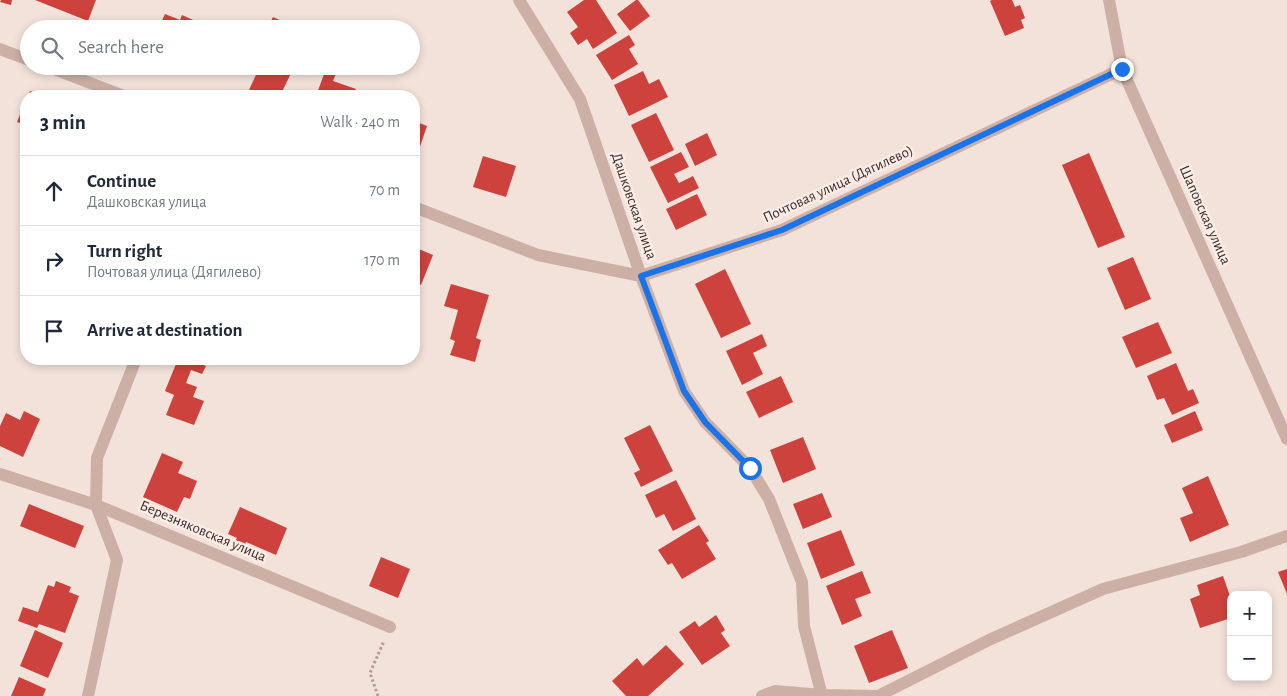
<!DOCTYPE html>
<html lang="en">
<head>
<meta charset="utf-8">
<style>
	body { margin:0; font-family:"Alegreya Sans",sans-serif; background:#f6f6f7; color:#1f2937 }
	.controls { position:absolute; right:15px; bottom:15px; display:grid; overflow:hidden; border-radius:10px; box-shadow:0 2px 8px #0003 }
	.controls button { width:45px; height:45px; display:grid; place-items:center; padding:0; border:0; border-bottom:1px solid #e0e1e3; background:#fff; color:#1f2937; font:25px sans-serif }
	.stop { position:absolute; width:15px; height:15px; margin:-11px; border:4px solid #1a73e8; border-radius:50%; background:#fff }
	.stop.end { background:#1a73e8; border-color:#fff; box-shadow:0 1px 5px #0008 }
	.list { margin:0; padding:0; list-style:none }
	h2 { display:flex; justify-content:space-between; align-items:center; height:65px; margin:0; padding:0 20px; font-size:21px }
	h2 small { font-size:16px; font-weight:400; color:#747a83 }
	.list li { display:grid; grid-template-columns:32px 1fr auto; gap:15px; align-items:center; box-sizing:border-box; height:70px; padding:0 20px; border-top:1px solid #e0e1e3 }
	.list b { display:block; font-size:19px; white-space:nowrap }
	.list p { margin:0; font-size:16px; white-space:nowrap; color:#747a83 }
	.list em { font-size:16px; font-style:normal; color:#747a83 }
	.icon { flex:none; width:28px; height:28px; fill:none; stroke:currentColor; stroke-width:2; stroke-linecap:round; stroke-linejoin:round }
	.map { position:relative; flex:none; width:1287px; height:696px; overflow:hidden }
	.search { position:absolute; background:#fff; box-shadow:0 2px 8px #0003; left:20px; top:20px; width:400px; height:55px; display:flex; align-items:center; gap:12px; box-sizing:border-box; padding:0 18px; border-radius:28px; color:#747a83; font-size:19px }
	.panel { position:absolute; background:#fff; box-shadow:0 2px 8px #0003; left:20px; top:90px; width:400px; height:275px; border-radius:20px }
	.map>svg:first-child { display:block }
	.building { fill:#ce423d }
	.lines { fill:none; stroke-linecap:round; stroke-linejoin:round }
	.path { stroke:#b8988f; stroke-width:3; stroke-dasharray:2.5 2.5; stroke-linecap:butt }
	.minor { stroke:#ccafa5; stroke-width:12 }
	.route { stroke:#1a73e8; stroke-width:6 }
	.labels { text-anchor:middle; dominant-baseline:central; stroke-width:5; stroke-linejoin:round; paint-order:stroke }
	.street-label { font-size:15px; fill:#372927; stroke:#fbede6 }
</style>
</head>
<body>
<div class="map">
<svg width="1287" height="696" viewBox="0 0 1287 696">
	<rect width="100%" height="100%" fill="#f3e2da"/>
	<g class="building">
		<path d="M1,0H12L11,5L0,2Z"/>
		<path d="M35,0H96L88,21Z"/>
		<path d="M584,0H596L617,33L593,49L587,39L578,45L570,33L578,27L567,12Z"/>
		<path d="M636,0H638L650,16L630,31L617,14Z"/>
		<path d="M992,0H1012L1015,7L1020,5L1025,18L1021,20L1024,28L1005,36L990,1Z"/>
		<path d="M165,14L180,20L182,15L202,24L200,29H158Z"/>
		<path d="M273,17L299,29H267Z"/>
		<path d="M629,35L635,45L629,49L638,64L612,80L596,55Z"/>
		<path d="M260,66H281L292,71L280,96H259L248,92Z"/>
		<path d="M327,66H339L333,81L356,89L353,96H316Z"/>
		<path d="M643,71L649,84L659,79L668,97L629,116L614,85Z"/>
		<path d="M30,91L44,96H28Z"/>
		<path d="M26,100V125L17,122Z"/>
		<path d="M656,113L674,150L649,162L631,125Z"/>
		<path d="M414,121L427,126L416,158H414Z"/>
		<path d="M707,133L717,155L695,166L685,144Z"/>
		<path d="M681,152L689,167L674,174L679,183L693,176L699,188L668,203L650,167Z"/>
		<path d="M1089,153L1125,237L1098,248L1062,165Z"/>
		<path d="M483,156L516,166L506,197L473,187Z"/>
		<path d="M697,194L707,215L676,230L666,209Z"/>
		<path d="M414,247L433,255L421,285L414,282Z"/>
		<path d="M1133,257L1151,299L1125,310L1107,268Z"/>
		<path d="M725,269L751,324L721,338L695,284Z"/>
		<path d="M451,284L489,295L476,338L481,340L475,362L450,355L455,341L450,339L458,310L444,306Z"/>
		<path d="M1158,322L1172,353L1136,368L1122,337Z"/>
		<path d="M762,334L767,346L753,353L763,374L742,385L726,351Z"/>
		<path d="M178,359H188L206,366L202,374L191,370L186,383L197,387L193,397L204,401L194,425L166,415L174,395L165,391Z"/>
		<path d="M1176,363L1188,391L1193,389L1199,403L1172,415L1164,398L1157,400L1147,376Z"/>
		<path d="M781,376L793,402L759,418L746,392Z"/>
		<path d="M24,411L40,419L23,457L0,446V426L6,413L20,420Z"/>
		<path d="M1195,411L1203,430L1172,443L1164,425Z"/>
		<path d="M650,425L673,471L641,487L634,473L640,470L624,438Z"/>
		<path d="M803,437L816,469L783,483L770,450Z"/>
		<path d="M162,453L183,462L178,473L197,481L190,499L184,497L177,512L143,497Z"/>
		<path d="M1208,476L1229,525L1190,542L1180,518L1193,513L1182,488Z"/>
		<path d="M676,480L696,519L673,531L664,514L656,518L645,495Z"/>
		<path d="M822,493L832,517L803,529L793,504Z"/>
		<path d="M29,504L84,526L75,548L20,526Z"/>
		<path d="M240,507L287,528L276,555L246,542L244,548L234,543L237,538L228,534Z"/>
		<path d="M699,525L709,541L706,543L716,559L682,579L672,563L668,565L658,550Z"/>
		<path d="M841,530L855,565L821,579L807,543Z"/>
		<path d="M381,557L410,569L398,598L369,586Z"/>
		<path d="M1287,569V594L1278,572Z"/>
		<path d="M862,571L871,593L855,599L862,616L842,625L826,586Z"/>
		<path d="M1223,576L1231,599V618L1200,628L1190,599L1200,595L1197,585Z"/>
		<path d="M56,581L71,587L69,592L79,596L65,633L39,624L37,628L18,621L23,607L38,612L48,585L54,587Z"/>
		<path d="M716,615L725,630L721,633L730,646L702,665L679,632L695,621L699,627Z"/>
		<path d="M35,630L63,643L48,678L20,666Z"/>
		<path d="M892,630L908,668L869,683L854,646Z"/>
		<path d="M666,645L684,664L648,696H626L612,681L637,658L643,666Z"/>
		<path d="M19,677L46,689L43,696H11Z"/>
	</g>
	<g class="lines">
		<path class="path" d="M378,696L370,673L384,641"/>
		<g class="minor">
			<path d="M519,0L580,99L641,276L684,391L705,422L750,468L769,499L802,582L804,626L822,696"/>
			<path d="M1109,0L1122,69L1287,439"/>
			<path d="M0,49L29,60"/>
			<path d="M46,66L124,96"/>
			<path d="M414,207L538,255L641,276L782,230L1122,69"/>
			<path d="M0,474L96,505L390,627"/>
			<path d="M88,696L117,560L96,505L97,458L136,359"/>
			<path d="M762,696L775,691L822,695L878,696L989,640L1103,589L1241,552L1287,536"/>
		</g>
	</g>
	<g class="lines">
		<path class="route" d="M750,468L705,422L684,391L641,276L782,230L1122,69"/>
	</g>
	<g class="labels">
		<g class="street-label">
			<text transform="translate(838 184) rotate(-25)">Почтовая улица (Дягилево)</text>
			<text transform="translate(634 206) rotate(71)">Дашковская улица</text>
			<text transform="translate(1205 215) rotate(66)">Шаповская улица</text>
			<text transform="translate(203 531) rotate(23)">Березняковская улица</text>
		</g>
	</g>
</svg>
<div class="controls">
<button>+</button>
<button>−</button>
</div>
<div class="stop" style="left:750px;top:468px"></div>
<div class="stop end" style="left:1122px;top:69px"></div>
<div class="search"><svg class="icon" aria-label="search" viewBox="0 0 24 24"><circle cx="10" cy="10" r="6"/><path d="M15 15l6 6"/></svg>Search here</div>
<section class="panel">
<h2>3 min<small>Walk · 240 m</small></h2>
<ul class="list">
<li><svg class="icon" aria-label="ahead" viewBox="0 0 24 24"><path d="M12 20V5M6 11l6-6 6 6"/></svg><div><b>Continue</b><p>Дашковская улица</p></div><em>70 m</em></li>
<li><svg class="icon" aria-label="right" viewBox="0 0 24 24"><path d="M7 20v-9h11M14 6l5 5-5 5"/></svg><div><b>Turn right</b><p>Почтовая улица (Дягилево)</p></div><em>170 m</em></li>
<li><svg class="icon" aria-label="arrive" viewBox="0 0 24 24"><path d="M6 21V4h12l-3 4 3 4H6"/></svg><div><b>Arrive at destination</b></div></li>
</ul>
</section>
</div>
</body>
</html>
